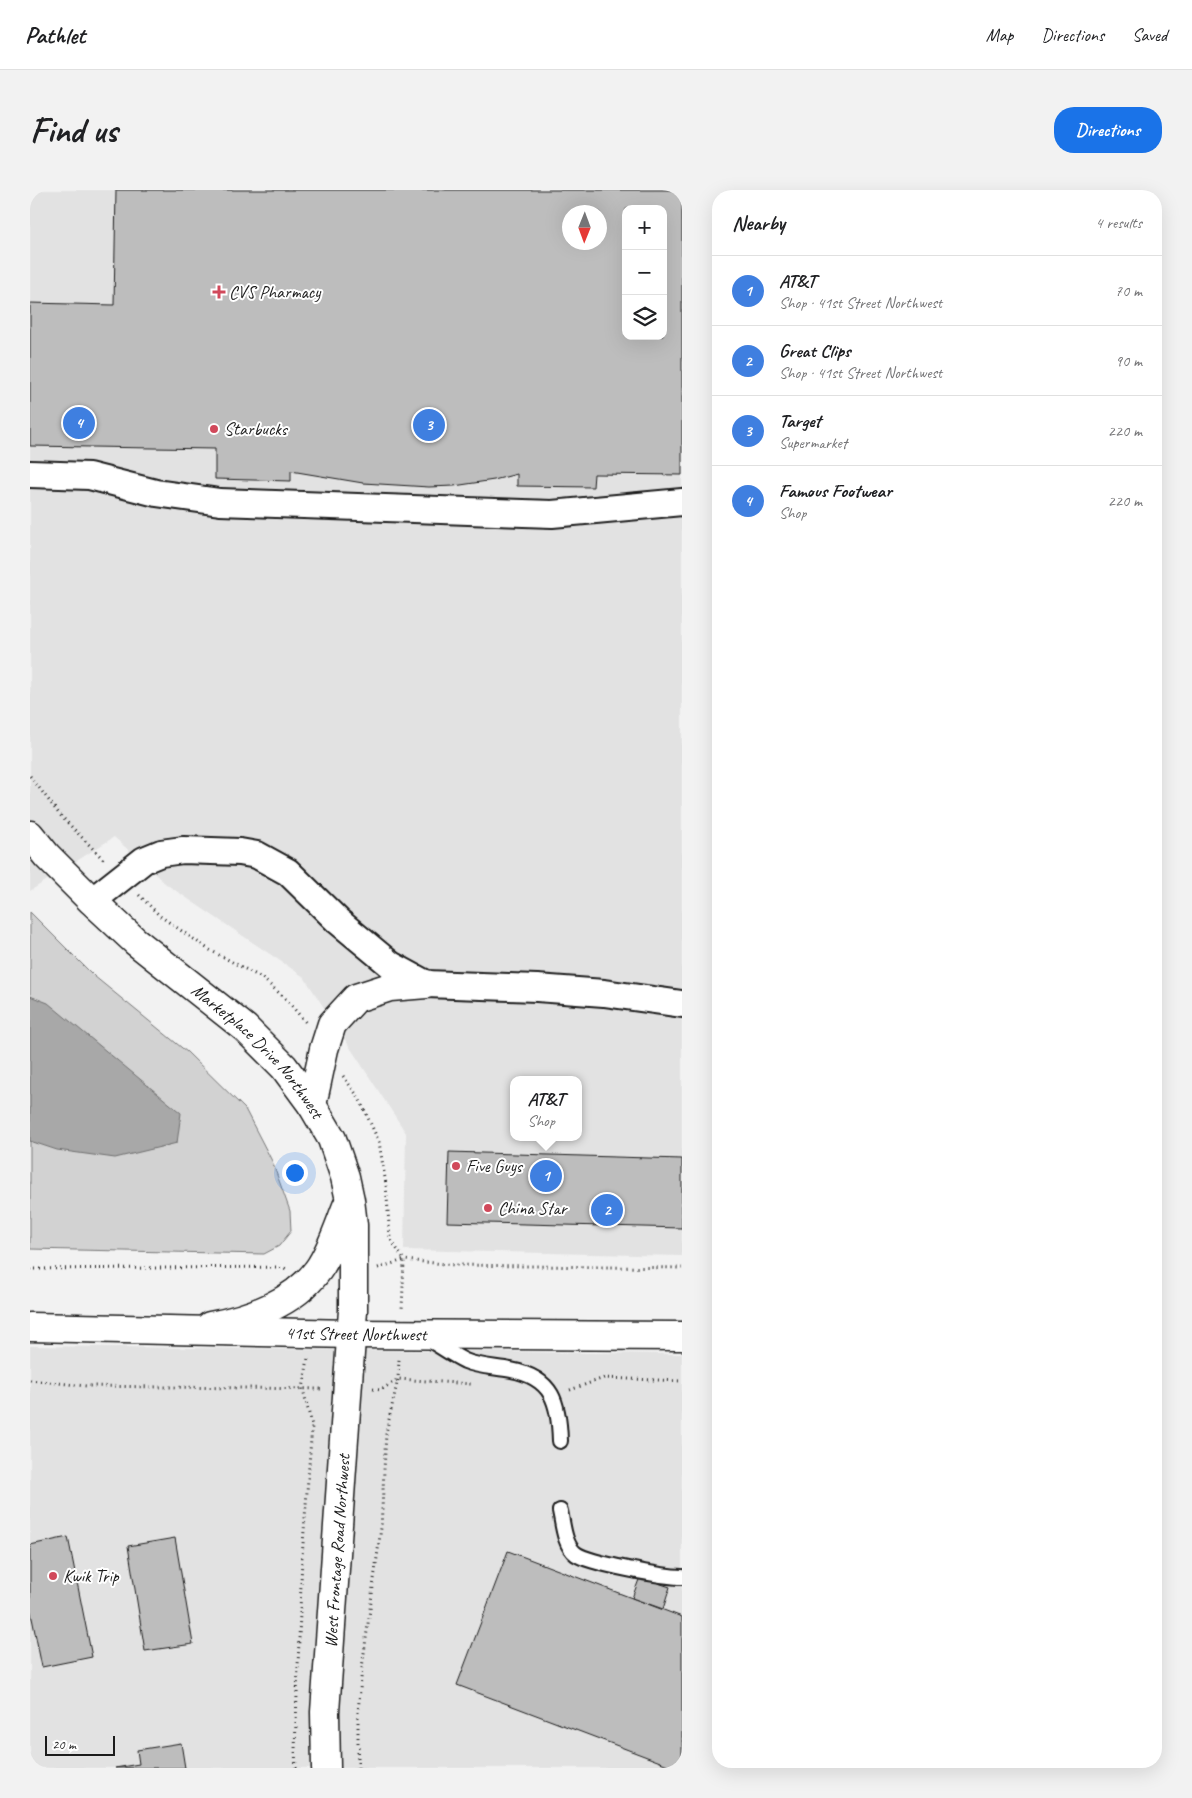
<!DOCTYPE html>
<html lang="en">
<head>
<meta charset="utf-8">
<style>
	body { margin:0; font-family:Caveat,sans-serif; background:#f2f2f2; color:#202124 }
	.controls { position:absolute; right:15px; top:15px; display:grid; overflow:hidden; border-radius:10px; box-shadow:0 5px 20px #0002 }
	.controls button { width:45px; height:45px; display:grid; place-items:center; padding:0; border:0; border-bottom:1px solid #e0e0e0; background:#fff; color:#202124; font:25px sans-serif }
	.compass { position:absolute; left:532px; top:15px; width:45px; height:45px; border-radius:50%; background:#fff; box-shadow:0 5px 20px #0002; rotate:181deg }
	.scale { position:absolute; left:15px; bottom:12px; width:70px; box-sizing:border-box; padding-left:5px; border:2px solid #1c1c1c; border-top:0; font-size:14px; line-height:18px; white-space:nowrap; color:#1c1c1c; -webkit-text-stroke:4px #fff; paint-order:stroke }
	.you { position:absolute; left:264px; top:982px; width:18px; height:18px; margin:-12px; border:4px solid #fff; border-radius:50%; background:#1a73e8; box-shadow:0 0 0 8px #1a73e833 }
	.badge { display:grid; place-items:center; width:32px; height:32px; border-radius:50%; background:#1a73e8; color:#fff; font-size:16px; font-weight:700 }
	.pin { position:absolute; translate:-50% -50%; border:2px solid #fff; box-shadow:0 1px 5px #0006 }
	.popup { position:absolute; left:480px; top:886px; width:72px; height:65px; box-sizing:border-box; display:grid; place-content:center; border-radius:10px; background:#fff; filter:drop-shadow(0 1px 4px #0005); font-size:16px; white-space:nowrap; color:#757577 }
	.popup b { font-size:19px; color:#202124 }
	.popup::after { content:''; position:absolute; left:50%; top:100%; margin-left:-10px; border:10px solid transparent; border-top-color:#fff }
	.list { margin:0; padding:0; list-style:none }
	h2 { display:flex; justify-content:space-between; align-items:center; height:65px; margin:0; padding:0 20px; font-size:21px }
	h2 small { font-size:16px; font-weight:400; color:#757577 }
	.list li { display:grid; grid-template-columns:32px 1fr auto; gap:15px; align-items:center; box-sizing:border-box; height:70px; padding:0 20px; border-top:1px solid #e0e0e0 }
	.list b { display:block; font-size:19px; white-space:nowrap }
	.list p { margin:0; font-size:16px; white-space:nowrap; color:#757577 }
	.list em { font-size:16px; font-style:normal; color:#757577 }
	.icon { flex:none; width:28px; height:28px; fill:none; stroke:currentColor; stroke-width:2; stroke-linecap:round; stroke-linejoin:round }
	.map { position:relative; flex:none; width:652px; height:1578px; overflow:hidden; border-radius:20px }
	header { display:flex; align-items:center; gap:30px; box-sizing:border-box; height:70px; padding:0 25px; background:#fff; border-bottom:1px solid #e0e0e0 }
	header strong { font-size:24px }
	nav { display:flex; gap:28px; margin-inline-start:auto; font-size:18px }
	.intro { display:flex; align-items:center; justify-content:space-between; box-sizing:border-box; height:120px; padding:0 30px }
	h1 { margin:0; font-size:35px }
	.button { padding:12px 22px; border-radius:20px; background:#1a73e8; color:#fff; font-size:18px; font-weight:700 }
	main { display:flex; gap:30px; padding:0 30px }
	aside { flex:1; background:#fff; border-radius:20px; box-shadow:0 5px 20px #0002 }
	.map>svg:first-child { display:block }
	.built { fill:#e2e2e2; fill-rule:evenodd }
	.green { fill:#d2d2d2; stroke:#777 }
	.water { fill:#a8a8a8; stroke:#707070 }
	.building { fill:#bdbdbd; stroke:#1c1c1c; fill-rule:evenodd }
	.lines { fill:none; stroke-linecap:round; stroke-linejoin:round }
	.service-casing { stroke:#1c1c1c; stroke-width:18 }
	.minor-casing { stroke:#1c1c1c; stroke-width:30 }
	.tertiary-casing { stroke:#1c1c1c; stroke-width:31 }
	.secondary-casing { stroke:#1c1c1c; stroke-width:31 }
	.path { stroke:#1c1c1c; stroke-width:3; stroke-dasharray:1 4; stroke-linecap:butt }
	.service { stroke:#fff; stroke-width:14 }
	.minor { stroke:#fff; stroke-width:26 }
	.tertiary { stroke:#fff; stroke-width:28 }
	.secondary { stroke:#fff; stroke-width:28 }
	.poi-dot { fill:#d1495b; stroke:#fff; stroke-width:2 }
	.labels { text-anchor:middle; dominant-baseline:central; stroke-width:4; stroke-linejoin:round; paint-order:stroke }
	.poi-label { font-size:18px; fill:#1c1c1c; stroke:#fff; text-anchor:start }
	.street-label { font-size:18px; fill:#1c1c1c; stroke:#fff }
</style>
</head>
<body>
<header>
<strong>Pathlet</strong>
<nav><a>Map</a><a>Directions</a><a>Saved</a></nav>
</header>
<div class="intro"><h1>Find us</h1><a class="button">Directions</a></div>
<main>
<div class="map">
<svg width="652" height="1578" viewBox="0 0 652 1578">
	<rect width="100%" height="100%" fill="#f2f2f2"/>
	<filter id="ink" filterUnits="userSpaceOnUse"><feTurbulence type="fractalNoise" baseFrequency=".02" numOctaves="2"/><feDisplacementMap in="SourceGraphic" scale="10" xChannelSelector="R" yChannelSelector="G"/><feConvolveMatrix kernelMatrix="1 2 1 2 8 2 1 2 1" color-interpolation-filters="sRGB"/></filter>
	<g filter="url(#ink)">
		<g class="built">
			<path d="M0,0H652V1066L374,1060L376,943L274,787L136,694L84,647L0,701ZM596,19H633V146H596ZM540,22H570V52H540ZM484,890H548V947H484Z"/>
			<path d="M0,1156L652,1164V1578H0Z"/>
		</g>
		<path class="green" d="M0,722L64,786L157,862L215,919L242,971L260,1021L261,1041L249,1056L234,1064L0,1059Z"/>
		<path class="water" d="M0,806L18,813L151,923L147,953L85,968L27,960L0,951Z"/>
		<g class="building">
			<path d="M86,0H652V285L564,284L563,297L487,296V284L464,290L424,296L399,297L333,293L261,281V291L185,289V259L0,256V113L84,115ZM596,19H633V146H596ZM540,22H570V52H540Z"/>
			<path d="M419,962L652,969V1038L417,1032Z"/>
			<path d="M38,1347L62,1467L12,1477L0,1418V1355Z"/>
			<path d="M145,1348L163,1454L115,1461L98,1356Z"/>
			<path d="M478,1361L652,1427V1578H646L427,1495Z"/>
			<path d="M610,1387L640,1397L633,1419L602,1408Z"/>
			<path d="M151,1553L155,1578H85L109,1574L107,1560Z"/>
		</g>
		<g class="lines">
			<g class="service-casing">
				<g id="service">
					<path d="M398,1149C410,1156 422,1165 435,1171C449,1177 466,1177 481,1180C523,1188 529,1213 530,1251"/>
					<path d="M530,1321C533,1334 534,1355 546,1364C559,1373 634,1387 652,1387"/>
				</g>
			</g>
			<g class="minor-casing">
				<g id="minor">
					<path d="M0,284L59,286L126,303L190,312L522,324L652,312"/>
					<path d="M62,711L114,670L131,663L153,660L210,662L227,665L258,682L308,731L361,775L396,794L507,798L574,803L652,814"/>
				</g>
			</g>
			<g class="tertiary-casing">
				<g id="tertiary">
					<path id="s1" d="M0,645L17,666L62,711L105,751L215,838L254,877L282,915L302,949L315,987L320,1010L323,1035V1120L295,1522L296,1578"/>
					<path d="M282,915L294,859L302,834L326,808L360,797L396,794"/>
					<path d="M180,1136C219,1129 264,1113 288,1080C301,1062 309,1036 317,1016"/>
				</g>
			</g>
			<g class="secondary-casing">
				<g id="secondary">
					<path id="s2" d="M0,1137L321,1144L652,1146"/>
				</g>
			</g>
			<g class="path">
				<path d="M0,586L30,625L74,670"/>
				<path d="M109,705L130,726L178,759L232,788L255,808L277,834"/>
				<path d="M313,886L329,908L349,952L356,994L360,1048L374,1070L372,1120"/>
				<path d="M348,1078L374,1070L425,1075L652,1078"/>
				<path d="M0,1079L253,1077L256,1079"/>
				<path d="M0,1190L56,1196L294,1199"/>
				<path d="M343,1199L351,1200L368,1189L441,1194"/>
				<path d="M540,1200L574,1188L652,1191"/>
				<path d="M266,1578L265,1560L272,1367L282,1236L273,1199L278,1168"/>
				<path d="M328,1578V1522L332,1478L351,1338L356,1243L368,1189L369,1169"/>
			</g>
			<use href="#service" class="service"/>
			<use href="#minor" class="minor"/>
			<use href="#tertiary" class="tertiary"/>
			<use href="#secondary" class="secondary"/>
		</g>
	</g>
	<g class="poi-dot">
		<path d="M186.5 94.5h5v5h5v5h-5v5h-5v-5h-5v-5h5z"/>
		<circle cx="184" cy="239" r="5"/>
		<circle cx="426" cy="976" r="5"/>
		<circle cx="458" cy="1018" r="5"/>
		<circle cx="23" cy="1386" r="5"/>
	</g>
	<g class="labels">
		<g class="poi-label">
			<text x="199" y="102">CVS Pharmacy</text>
			<text x="194" y="239">Starbucks</text>
			<text x="436" y="976">Five Guys</text>
			<text x="468" y="1018">China Star</text>
			<text x="33" y="1386">Kwik Trip</text>
		</g>
		<g class="street-label">
			<text stroke="none"><textPath href="#s1" startOffset="315">Marketplace Drive Northwest</textPath></text>
			<text stroke="none"><textPath href="#s2" startOffset="326">41st Street Northwest</textPath></text>
			<text transform="translate(307 1361) rotate(-86)">West Frontage Road Northwest</text>
		</g>
	</g>
</svg>
<div class="controls">
<button>+</button>
<button>−</button>
<button><svg class="icon" aria-label="layers" viewBox="0 0 24 24"><path d="M12 4l9 5-9 5-9-5zM3 14l9 5 9-5"/></svg></button>
</div>
<svg class="compass" viewBox="-18 -18 36 36"><path d="M0-13l5 13h-10z" fill="#e53935"/><path d="M0 13l5-13h-10z" fill="#757577"/></svg>
<div class="scale">20 m</div>
<div class="you"></div>
<div class="pin badge" style="left:516px;top:986px;background:#3f7fe0">1</div>
<div class="popup"><b>AT&amp;T</b>Shop</div>
<div class="pin badge" style="left:577px;top:1020px;background:#3f7fe0">2</div>
<div class="pin badge" style="left:399px;top:235px;background:#3f7fe0">3</div>
<div class="pin badge" style="left:49px;top:233px;background:#3f7fe0">4</div>
</div>
<aside>
<h2>Nearby<small>4 results</small></h2>
<ul class="list">
<li><span class="badge" style="background:#3f7fe0">1</span><div><b>AT&amp;T</b><p>Shop · 41st Street Northwest</p></div><em>70 m</em></li>
<li><span class="badge" style="background:#3f7fe0">2</span><div><b>Great Clips</b><p>Shop · 41st Street Northwest</p></div><em>90 m</em></li>
<li><span class="badge" style="background:#3f7fe0">3</span><div><b>Target</b><p>Supermarket</p></div><em>220 m</em></li>
<li><span class="badge" style="background:#3f7fe0">4</span><div><b>Famous Footwear</b><p>Shop</p></div><em>220 m</em></li>
</ul>
</aside>
</main>
</body>
</html>
